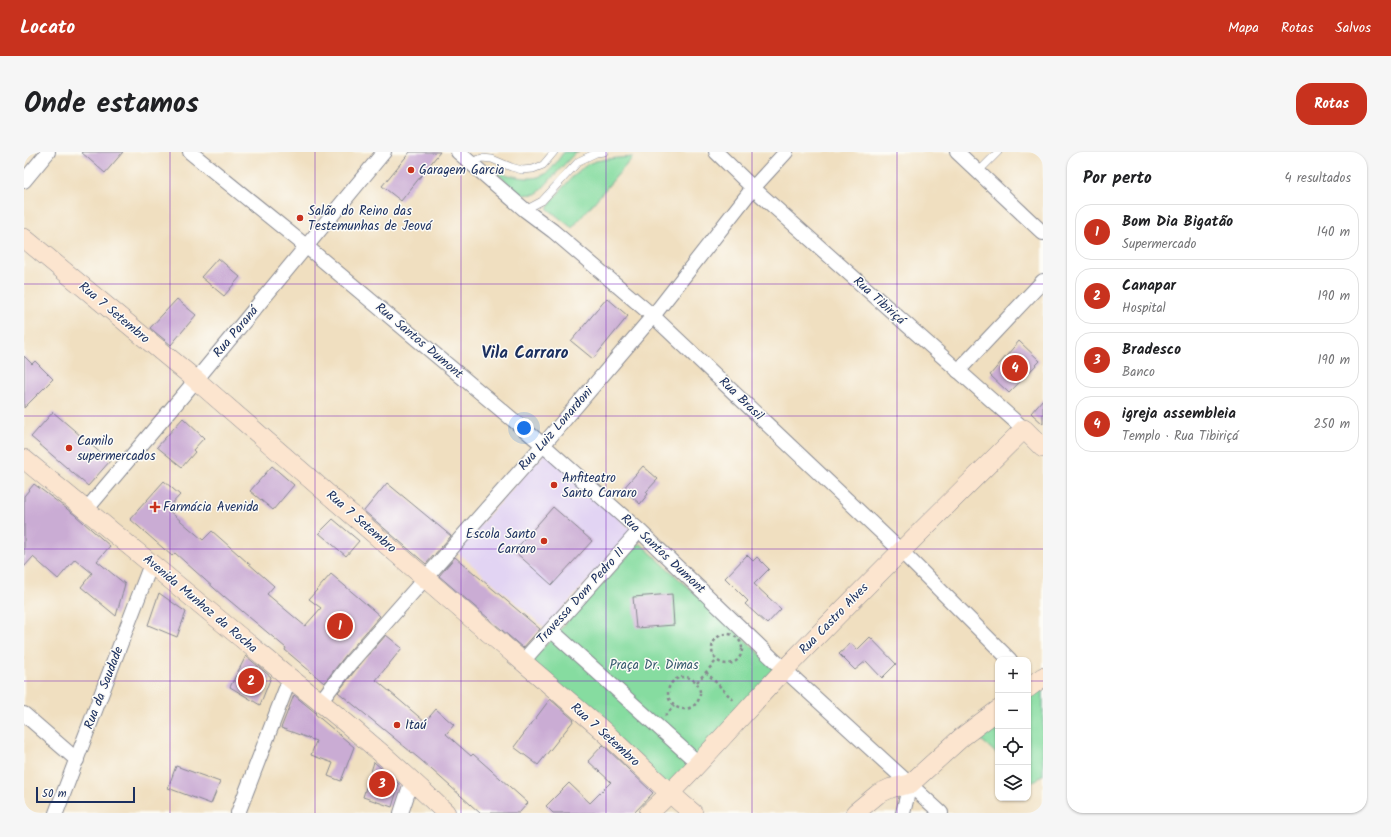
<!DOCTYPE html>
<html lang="pt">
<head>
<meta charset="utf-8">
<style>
	body { margin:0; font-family:Kalam,sans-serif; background:#f6f6f6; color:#202124 }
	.controls { position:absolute; right:12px; bottom:12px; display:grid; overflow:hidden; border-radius:8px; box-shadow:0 1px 3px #0004 }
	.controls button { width:36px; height:36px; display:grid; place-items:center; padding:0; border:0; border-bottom:1px solid #e0e0e0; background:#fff; color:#202124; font:20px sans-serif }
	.scale { position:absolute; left:12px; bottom:10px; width:99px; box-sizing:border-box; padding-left:4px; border:2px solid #1b2f5e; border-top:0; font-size:11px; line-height:14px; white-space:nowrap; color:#1b2f5e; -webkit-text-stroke:3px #fdfcf7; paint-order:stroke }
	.you { position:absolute; left:500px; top:276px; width:14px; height:14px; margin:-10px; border:3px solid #fff; border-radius:50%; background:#1a73e8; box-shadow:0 0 0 6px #1a73e833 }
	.badge { display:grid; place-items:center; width:26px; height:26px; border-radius:50%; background:#c8321e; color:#fff; font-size:13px; font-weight:700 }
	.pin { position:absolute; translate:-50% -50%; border:2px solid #fff; box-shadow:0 1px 4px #0006 }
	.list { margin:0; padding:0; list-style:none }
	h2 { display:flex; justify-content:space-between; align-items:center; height:52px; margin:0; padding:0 16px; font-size:17px }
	h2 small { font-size:13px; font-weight:400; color:#757577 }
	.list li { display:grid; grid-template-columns:26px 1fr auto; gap:12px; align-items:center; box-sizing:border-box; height:56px; margin:0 8px 8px; padding:0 8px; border:1px solid #e0e0e0; border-radius:16px }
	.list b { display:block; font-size:15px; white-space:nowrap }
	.list p { margin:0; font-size:13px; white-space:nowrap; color:#757577 }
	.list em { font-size:13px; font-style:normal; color:#757577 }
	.icon { flex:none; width:22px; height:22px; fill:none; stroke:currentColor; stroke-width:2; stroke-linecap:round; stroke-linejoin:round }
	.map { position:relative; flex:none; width:1019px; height:661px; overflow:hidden; border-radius:16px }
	header { display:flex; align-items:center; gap:24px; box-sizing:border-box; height:56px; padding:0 20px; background:#c8321e; color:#fff }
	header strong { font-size:19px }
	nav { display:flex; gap:22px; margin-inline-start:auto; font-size:14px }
	.intro { display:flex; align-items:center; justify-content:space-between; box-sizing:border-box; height:96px; padding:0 24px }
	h1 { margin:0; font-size:28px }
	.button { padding:10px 18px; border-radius:16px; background:#c8321e; color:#fff; font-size:14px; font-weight:700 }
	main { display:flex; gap:24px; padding:0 24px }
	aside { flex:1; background:#fff; border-radius:16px; box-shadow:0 1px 3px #0004 }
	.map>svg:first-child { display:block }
	.built { fill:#e2d4f3 }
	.green { fill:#86dca0; stroke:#50867f }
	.building { fill:#caacd4 }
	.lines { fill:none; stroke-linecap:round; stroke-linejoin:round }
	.lane-casing { stroke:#86878f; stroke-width:8 }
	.street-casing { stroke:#86878f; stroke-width:16 }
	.secondary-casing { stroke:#86878f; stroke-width:20 }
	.path { stroke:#86878f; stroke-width:2.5; stroke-dasharray:3 3; stroke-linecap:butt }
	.lane { stroke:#fff; stroke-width:7 }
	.street { stroke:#fff; stroke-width:14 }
	.secondary { stroke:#fce5cf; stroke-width:19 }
	.grid { fill:none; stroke:#7b2cbf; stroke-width:1; stroke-opacity:0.55 }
	.poi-dot { fill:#c8321e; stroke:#fdfcf7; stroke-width:1.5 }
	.labels { text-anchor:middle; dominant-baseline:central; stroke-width:3; stroke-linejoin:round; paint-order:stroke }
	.poi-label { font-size:13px; fill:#1b2f5e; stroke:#fdfcf7; text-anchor:start }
	.street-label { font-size:13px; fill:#1b2f5e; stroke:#fdfcf7 }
	.park-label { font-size:13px; fill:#365a6e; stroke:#fdfcf7 }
	.district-label { font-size:17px; font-weight:bold; fill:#1b2f5e; stroke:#fdfcf7 }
</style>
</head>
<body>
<header>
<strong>Locato</strong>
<nav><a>Mapa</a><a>Rotas</a><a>Salvos</a></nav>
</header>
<div class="intro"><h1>Onde estamos</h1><a class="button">Rotas</a></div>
<main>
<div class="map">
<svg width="1019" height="661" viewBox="0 0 1019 661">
	<rect width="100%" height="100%" fill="#fdfcf7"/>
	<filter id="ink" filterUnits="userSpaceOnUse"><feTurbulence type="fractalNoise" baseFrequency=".025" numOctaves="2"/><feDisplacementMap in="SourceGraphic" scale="8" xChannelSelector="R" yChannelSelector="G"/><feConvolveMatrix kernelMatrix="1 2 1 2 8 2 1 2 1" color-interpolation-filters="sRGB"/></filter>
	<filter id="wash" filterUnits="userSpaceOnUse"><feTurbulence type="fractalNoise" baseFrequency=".012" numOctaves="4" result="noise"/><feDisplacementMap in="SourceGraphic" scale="16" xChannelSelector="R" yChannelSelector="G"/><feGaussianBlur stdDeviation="0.9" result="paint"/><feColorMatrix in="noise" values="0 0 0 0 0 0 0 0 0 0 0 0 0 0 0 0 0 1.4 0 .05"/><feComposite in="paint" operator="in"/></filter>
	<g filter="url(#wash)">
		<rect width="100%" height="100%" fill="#f0dfc0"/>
		<path class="built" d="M522,300L609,379L521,476L432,399Z"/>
		<g class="green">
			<path d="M540,0H555L550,2L513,42L497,43L472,20C488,23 509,32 524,20C530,15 535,6 540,0Z"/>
			<path d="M609,5L548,76L523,56C535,41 553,14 572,9C584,6 597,6 609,5Z"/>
			<path d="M616,391L754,518L645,635L507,509Z"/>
			<path d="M1019,534V623L1006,632L1004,630V546Z"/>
			<path d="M974,568V603L953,584Z"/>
		</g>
		<g id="blocks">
			<g class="building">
				<path d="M57,0H99L81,21Z"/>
				<path d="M386,0H416L377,49L358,34Z"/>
				<path d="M194,106L216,125L200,144L177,125Z"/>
				<path d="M583,146L604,164L569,207L547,189Z"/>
				<path d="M153,147L172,163L147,193L126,176Z"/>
				<path d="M995,189L1016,209L985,241L966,223Z"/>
				<path d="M0,204L8,212L11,209L29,227L0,256Z"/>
				<path d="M1019,247V272L1007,261Z"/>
				<path d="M29,260L86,309L64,334L7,285Z"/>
				<path d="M159,266L180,286L169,298L171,300L158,315L133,295Z"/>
				<path d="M248,314L270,333L249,358L226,339Z"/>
				<path d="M619,314L634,327L622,340L624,342L616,352L599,337Z"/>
				<path d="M140,329L156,343L143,357L179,388L188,379L250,434L243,442L281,474L297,456L285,447L307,422L356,464L321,504L300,531L261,498L262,496L200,444V445L151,401L148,404L106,367Z"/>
				<path d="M363,331L427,384L402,412L340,359Z"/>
				<path d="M10,332L51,363L86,394L73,409L101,432L92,464L57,435L68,421L51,407L34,427L9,405L0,415V344Z"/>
				<path d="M529,355L568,389L528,433L490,399Z"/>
				<path d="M309,367L335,389L322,404L295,381Z"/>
				<path d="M723,403L729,409L733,405L745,417L730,432L757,457L743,472L721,452L724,449L701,426Z"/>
				<path d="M431,405L516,477L499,496L415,424Z"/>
				<path d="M135,441L162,460L153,485L124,473Z"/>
				<path d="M648,442L650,473L612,476L609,445Z"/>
				<path d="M362,483L378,496L352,528L401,570L412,557L430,573L422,582L447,604L449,602L504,651L495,661H456L398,609L314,540L334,515Z"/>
				<path d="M846,485L872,512L858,526L842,509L831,518L815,502L827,491L833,498Z"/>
				<path d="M222,504L247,525L236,553L206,535Z"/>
				<path d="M270,543L292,561L291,562L330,595L317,629L304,624L309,611L287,603L292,589L257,576Z"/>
				<path d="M526,547L550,568L514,613L490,595Z"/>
				<path d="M579,593L629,641L610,661H529L522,654L545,631L566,651L587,630L564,609Z"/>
				<path d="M350,610L375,632L368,655L339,645Z"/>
				<path d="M152,614L196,630L187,652L144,636Z"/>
			</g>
		</g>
	</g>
	<g filter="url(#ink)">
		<use href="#blocks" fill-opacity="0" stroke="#86878f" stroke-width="1"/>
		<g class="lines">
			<g class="lane-casing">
				<g id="lane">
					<path d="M446,10L458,6L468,7L487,15L498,18L509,17L519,13L530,0"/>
					<path d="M954,20L974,0"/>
					<path d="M501,58L518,49L555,9L572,1L580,0"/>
				</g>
			</g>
			<g class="street-casing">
				<g id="street">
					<path d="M166,0L283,95L519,293L618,381L751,509L917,661"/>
					<path d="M434,0L501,58L529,79L629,164L877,399L986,508"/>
					<path d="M692,0L729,36L1000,277"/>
					<path d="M933,0L1019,81"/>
					<path d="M0,29L24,0"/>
					<path d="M934,219L1019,129"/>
					<path d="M62,358L172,228L360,0"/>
					<path d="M527,478L674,611"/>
					<path d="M499,509L615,379"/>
					<path d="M296,550L327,510L519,293L629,164L729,36L762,0"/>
					<path d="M0,562L53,608"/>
					<path d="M32,661L127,412"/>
					<path d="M214,661L266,526"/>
					<path d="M377,661L388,628"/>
					<path d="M879,661L886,632"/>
				</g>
			</g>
			<g class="secondary-casing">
				<g id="secondary">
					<path d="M0,86L172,228L453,471C494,505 534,540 575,575C606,603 636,634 669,661"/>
					<path d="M0,307L266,526C320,568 373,613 422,661"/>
					<path d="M1004,536L1019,525"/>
					<path d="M625,661C674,616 716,564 762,516C840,435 920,356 1000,277L1019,296"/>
					<path d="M831,661L854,642L867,636L886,632L938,585L974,558"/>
				</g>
			</g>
			<g class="path">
				<circle cx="703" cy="497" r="15"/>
				<path d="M682,520L711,550"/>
				<circle cx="660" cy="541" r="16"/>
				<path d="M673,530L693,508"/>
				<path d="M641,564L650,554"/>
			</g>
			<use href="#lane" class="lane"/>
			<use href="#street" class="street"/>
			<use href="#secondary" class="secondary"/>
		</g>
	</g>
	<path class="grid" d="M146,0V661M291,0V661M437,0V661M582,0V661M728,0V661M873,0V661M0,132H1019M0,264H1019M0,397H1019M0,529H974M1004,529H1019"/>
	<g class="poi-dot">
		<circle cx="387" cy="18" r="4"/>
		<circle cx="276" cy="66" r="4"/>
		<circle cx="45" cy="296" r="4"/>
		<circle cx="530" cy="333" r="4"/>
		<path d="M129 349h4v4h4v4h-4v4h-4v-4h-4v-4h4z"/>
		<circle cx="520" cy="389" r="4"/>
		<circle cx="373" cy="573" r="4"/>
	</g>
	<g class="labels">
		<g class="poi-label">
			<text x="395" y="18">Garagem Garcia</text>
			<text x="284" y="59">Salão do Reino das<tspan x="284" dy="15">Testemunhas de Jeová</tspan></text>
			<text x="53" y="289">Camilo<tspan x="53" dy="15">supermercados</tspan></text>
			<text x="538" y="326">Anfiteatro<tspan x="538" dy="15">Santo Carraro</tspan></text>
			<text x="139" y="355">Farmácia Avenida</text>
			<text x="512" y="382" text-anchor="end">Escola Santo<tspan x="512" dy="15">Carraro</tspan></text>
			<text x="381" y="573">Itaú</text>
		</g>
		<g class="street-label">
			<text transform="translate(855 149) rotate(42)">Rua Tibiriçá</text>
			<text transform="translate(90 161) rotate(40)">Rua 7 Setembro</text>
			<text transform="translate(212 180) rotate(-50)">Rua Paraná</text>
			<text transform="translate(395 189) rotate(40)">Rua Santos Dumont</text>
			<text transform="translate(717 247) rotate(44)">Rua Brasil</text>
			<text transform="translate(532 277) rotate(-49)">Rua Luiz Lonardoni</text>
			<text transform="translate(337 370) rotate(41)">Rua 7 Setembro</text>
			<text transform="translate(639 402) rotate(43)">Rua Santos Dumont</text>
			<text transform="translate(557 444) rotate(-48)">Travessa Dom Pedro II</text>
			<text transform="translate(176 452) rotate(40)">Avenida Munhoz da Rocha</text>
			<text transform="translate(810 467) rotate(-46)">Rua Castro Alves</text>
			<text transform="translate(80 536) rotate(-69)">Rua da Saudade</text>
			<text transform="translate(581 583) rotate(42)">Rua 7 Setembro</text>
		</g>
		<g class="park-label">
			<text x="630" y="513">Praça Dr. Dimas</text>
		</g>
		<g class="district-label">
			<text x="501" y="201">Vila Carraro</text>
		</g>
	</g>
</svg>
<div class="controls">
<button>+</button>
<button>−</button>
<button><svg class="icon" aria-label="locate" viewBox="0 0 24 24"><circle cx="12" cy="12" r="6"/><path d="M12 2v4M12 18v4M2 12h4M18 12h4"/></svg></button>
<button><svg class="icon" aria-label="layers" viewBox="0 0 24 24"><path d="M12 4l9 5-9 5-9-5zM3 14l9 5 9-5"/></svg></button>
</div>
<div class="scale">50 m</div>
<div class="you"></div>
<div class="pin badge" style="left:316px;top:474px">1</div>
<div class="pin badge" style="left:227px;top:529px">2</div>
<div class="pin badge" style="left:358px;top:632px">3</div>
<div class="pin badge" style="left:991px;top:216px">4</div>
</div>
<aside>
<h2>Por perto<small>4 resultados</small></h2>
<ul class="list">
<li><span class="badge">1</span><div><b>Bom Dia Bigatão</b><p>Supermercado</p></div><em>140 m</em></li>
<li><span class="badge">2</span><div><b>Canapar</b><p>Hospital</p></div><em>190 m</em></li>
<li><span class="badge">3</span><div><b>Bradesco</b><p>Banco</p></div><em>190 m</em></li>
<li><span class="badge">4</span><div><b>igreja assembleia</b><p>Templo · Rua Tibiriçá</p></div><em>250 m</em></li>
</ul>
</aside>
</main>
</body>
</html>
